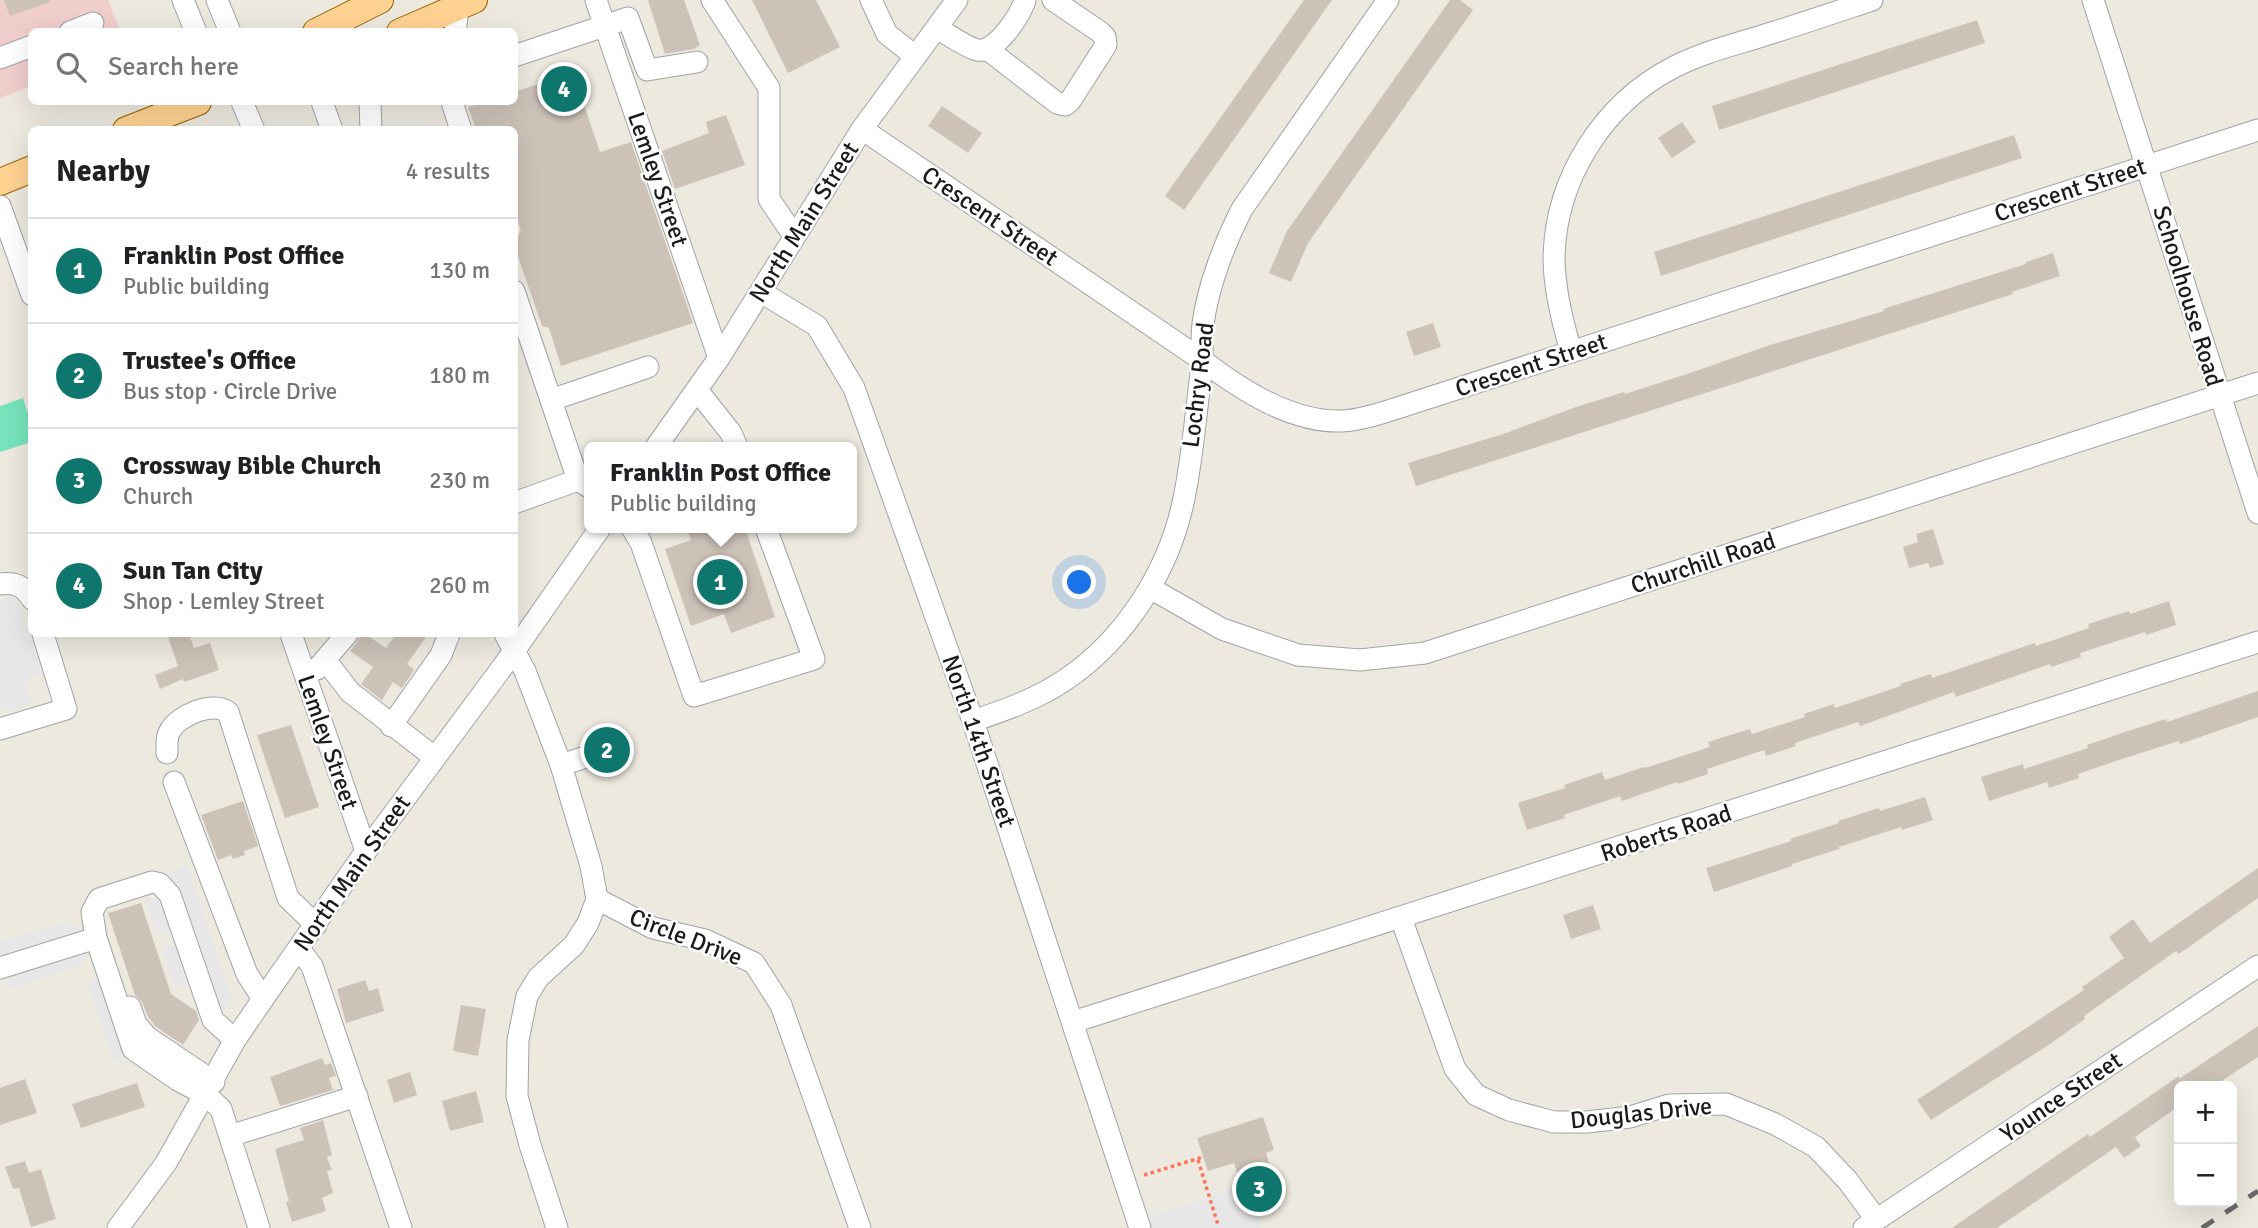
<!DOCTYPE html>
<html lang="en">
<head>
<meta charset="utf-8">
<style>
	body { margin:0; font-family:Signika,sans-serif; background:#f6f6f6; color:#202124 }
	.controls { position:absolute; right:21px; bottom:21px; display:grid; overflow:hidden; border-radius:10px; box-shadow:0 7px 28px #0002 }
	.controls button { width:63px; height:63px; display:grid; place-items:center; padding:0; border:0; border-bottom:2px solid #e0e0e0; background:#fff; color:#202124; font:35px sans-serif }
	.you { position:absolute; left:1080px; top:583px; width:24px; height:24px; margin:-18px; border:5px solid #fff; border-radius:50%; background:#1a73e8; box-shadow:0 0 0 10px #1a73e833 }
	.badge { display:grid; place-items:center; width:46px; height:46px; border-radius:50%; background:#0f766e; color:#fff; font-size:23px; font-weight:700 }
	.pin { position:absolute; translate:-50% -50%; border:4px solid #fff; box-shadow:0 2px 7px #0006 }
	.popup { position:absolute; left:584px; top:442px; width:273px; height:91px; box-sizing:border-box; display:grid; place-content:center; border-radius:10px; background:#fff; filter:drop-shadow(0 2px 5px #0005); font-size:23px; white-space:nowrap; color:#757577 }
	.popup b { font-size:26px; color:#202124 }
	.popup::after { content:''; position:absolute; left:50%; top:100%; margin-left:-14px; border:14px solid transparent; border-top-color:#fff }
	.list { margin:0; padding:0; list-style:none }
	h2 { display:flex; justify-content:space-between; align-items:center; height:91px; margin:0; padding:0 28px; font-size:30px }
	h2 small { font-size:23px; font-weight:400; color:#757577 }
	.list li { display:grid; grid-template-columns:46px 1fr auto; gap:21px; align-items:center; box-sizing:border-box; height:105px; padding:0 28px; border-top:2px solid #e0e0e0 }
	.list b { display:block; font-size:26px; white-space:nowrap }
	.list p { margin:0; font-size:23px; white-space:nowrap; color:#757577 }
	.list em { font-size:23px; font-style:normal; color:#757577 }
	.icon { flex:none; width:38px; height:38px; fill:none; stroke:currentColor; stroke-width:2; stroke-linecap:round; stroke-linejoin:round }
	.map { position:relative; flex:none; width:2258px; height:1228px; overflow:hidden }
	.search { position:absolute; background:#fff; box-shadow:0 7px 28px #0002; left:28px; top:28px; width:490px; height:77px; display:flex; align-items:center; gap:18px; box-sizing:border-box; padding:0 24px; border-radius:10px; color:#757577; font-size:26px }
	.panel { position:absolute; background:#fff; box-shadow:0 7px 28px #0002; left:28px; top:126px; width:490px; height:511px; border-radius:10px }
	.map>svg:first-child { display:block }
	.commercial { fill:#f0cecc }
	.pitch { fill:#76e3bb }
	.parking { fill:#e7e7e7 }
	.building { fill:#cdc2b8 }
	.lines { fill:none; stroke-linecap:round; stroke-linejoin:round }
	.minor-casing { stroke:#a2a2a2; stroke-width:23 }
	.major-casing { stroke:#916400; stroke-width:28 }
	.path { stroke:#ff725e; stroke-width:3.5; stroke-dasharray:3.5 3.5; stroke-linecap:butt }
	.minor { stroke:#fff; stroke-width:21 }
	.major { stroke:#ffd292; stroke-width:26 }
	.rail { stroke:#696969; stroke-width:5; stroke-dasharray:14 14; stroke-linecap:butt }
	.labels { text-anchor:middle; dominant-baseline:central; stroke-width:5; stroke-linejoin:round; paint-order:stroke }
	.street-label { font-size:24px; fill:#1b1b1b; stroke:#fff }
</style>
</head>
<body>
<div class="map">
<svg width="2258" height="1228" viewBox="0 0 2258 1228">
	<rect width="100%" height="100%" fill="#ede9df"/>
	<path class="commercial" d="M0,0H108L120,31L32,32L31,86L0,98Z"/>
	<path class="pitch" d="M23,398L31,423V442L0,452V406Z"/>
	<g class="parking">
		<path d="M16,595L41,675L26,681V688L32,704L12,710L9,708L0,711V600Z"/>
		<path d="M187,864L232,999L209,1031L194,987L174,984L160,945L175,946L173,935L157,932L145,900H158V896L154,894L169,872L172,873Z"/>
		<path d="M66,921L79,928L84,926L93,952L89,953L78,967L12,989L4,987L10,975L5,957L0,953V942Z"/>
		<path d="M101,975L130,1055L112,1060L88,985Z"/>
		<path d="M1234,1190L1241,1213L1245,1214L1255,1211L1261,1228H1151L1146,1214H1158Z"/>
	</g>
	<g class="building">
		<path d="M4,0H49L50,2L10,16Z"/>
		<path d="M648,0H684L700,45L694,49L665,54Z"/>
		<path d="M752,0H816L840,47L788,73Z"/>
		<path d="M1304,0H1332L1184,210L1165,196Z"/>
		<path d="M1450,0H1460L1473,10L1308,243L1291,282L1269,273L1287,231Z"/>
		<path d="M1977,20L1985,43L1719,130L1712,106Z"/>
		<path d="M573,73L600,152L631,142L693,323L561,366L549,328L542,326L514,245L521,230L514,210V130H476L468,107L486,102H514V92Z"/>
		<path d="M942,106L982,133L968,153L928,126Z"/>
		<path d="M726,115L745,165L675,189L662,151L709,133L706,122Z"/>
		<path d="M1682,122L1696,142L1672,158L1658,138Z"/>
		<path d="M2014,135L2022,158L1661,276L1654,252Z"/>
		<path d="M2053,253L2060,276L2012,292L2013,294L1416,486L1408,463L1503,434L1576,407L1624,392L1625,394L1693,372L1767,346L1884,311L1883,309L2026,264V262Z"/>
		<path d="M1433,323L1441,347L1414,356L1406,332Z"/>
		<path d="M704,528H745L775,617L731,633L724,614L691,626L665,549L691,540L688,533Z"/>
		<path d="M1933,529L1944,564L1930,568L1928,563L1909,568L1903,547L1918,542L1916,534Z"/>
		<path d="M2169,601L2176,625L2146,635L2145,632L2080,653L2081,657L2051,667L2050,664L1956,697L1954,692L1860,726L1858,722L1795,743L1796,746L1766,756L1764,750L1707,769L1708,774L1678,784L1677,782L1622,801L1620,796L1564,815L1565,818L1527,830L1518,803L1565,788L1564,785L1602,772L1605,780L1644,767L1645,768L1710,747L1708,742L1750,729L1752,734L1805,717L1804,714L1834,704L1835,708L1901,686L1900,684L1931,674L1932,678L2035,643L2036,646L2089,628L2088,624L2129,611L2130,614Z"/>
		<path d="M167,634H189L194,648L210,643L219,670L184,682L183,679L160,689L155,675L178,666Z"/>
		<path d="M360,634H365L386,648L396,634H428L407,664L414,670L402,688L393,682L382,700L361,684L373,667L350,651L357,642Z"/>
		<path d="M2258,691V717L2180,744L2179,741L2125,758L2078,774L2079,778L2049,788L2047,782L1989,801L1981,777L2023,764L2024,769L2088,748L2087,745L2125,732L2166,719L2167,722Z"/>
		<path d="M291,725L319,807L285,818L257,735Z"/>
		<path d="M1925,797L1933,820L1902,830L1901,827L1839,847V849L1792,864V866L1714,892L1706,868L1791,841L1790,839L1839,823L1838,821L1879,808L1880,811Z"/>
		<path d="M243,801L258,846L244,851L245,855L233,859L231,855L218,860L201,815Z"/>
		<path d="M2258,868V898L2179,954L2176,951L2084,1016L2085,1019L2050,1044L1931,1120L1917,1100L2084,990L2082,987L2124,958L2109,937L2133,919L2150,943Z"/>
		<path d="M141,903L171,994L196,1011L199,1020L183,1045L156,1027L148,1017L142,1002L135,995L108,913Z"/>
		<path d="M1593,905L1601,929L1571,939L1563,915Z"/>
		<path d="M365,980L369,991L378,988L384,1011L346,1023L337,989Z"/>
		<path d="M461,1005L486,1009L478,1056L453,1051Z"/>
		<path d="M2258,1026V1057L2214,1086H2179V1106L2135,1137L2141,1146L2124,1158L2116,1147L1997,1228H1952L2088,1134L2090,1137L2179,1076V1079Z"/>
		<path d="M322,1058L325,1065L331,1063L336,1076L329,1078L333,1090L280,1106L270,1077Z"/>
		<path d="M410,1072L417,1095L394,1103L387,1080Z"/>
		<path d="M25,1079L37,1113L0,1125V1088Z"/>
		<path d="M137,1083L145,1107L81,1128L72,1104Z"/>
		<path d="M476,1091L484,1122L450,1131L442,1101Z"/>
		<path d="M1263,1117L1274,1150L1266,1153L1279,1195L1247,1205L1234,1163L1208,1171L1197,1138Z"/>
		<path d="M323,1120L332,1155L327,1157L332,1170L327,1171L333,1193L322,1198L326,1211L292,1222L286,1202L289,1201L275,1149L304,1140L300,1128Z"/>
		<path d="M25,1161L29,1173L41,1169L56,1219L31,1227L19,1188L13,1189L5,1167Z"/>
	</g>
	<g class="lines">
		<g class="minor-casing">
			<g id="minor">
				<path d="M183,0L196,32"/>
				<path d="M217,0L230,32"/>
				<path d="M596,0L719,358"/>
				<path d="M712,0L769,88V199L794,236"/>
				<path d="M871,0L887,34L915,56"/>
				<path d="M2093,0L2258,513"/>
				<path d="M937,28C949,35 964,46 977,50C995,54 1021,15 1025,0"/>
				<path d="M70,32L93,23"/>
				<path d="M455,32L458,9"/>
				<path d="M987,49L1057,103L1065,105L1070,101L1106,45L1105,37L1100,32L1053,0"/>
				<path d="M514,56L628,18L647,70L697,62"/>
				<path d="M0,58L32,46"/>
				<path d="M242,102L254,130"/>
				<path d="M322,102L332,130"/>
				<path d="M452,102L461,130"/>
				<path d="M370,103L371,130"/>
				<path d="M862,129L1202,360C1241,390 1292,423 1343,421C1358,420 1372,416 1385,412L2258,130"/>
				<path d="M0,206L32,295"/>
				<path d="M514,291L578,480L589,487"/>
				<path d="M761,292L817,326L854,388L973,721L1140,1228"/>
				<path d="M1571,351C1562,321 1554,289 1554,257C1556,177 1604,103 1674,67C1703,52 1734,45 1765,35C1801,24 1836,12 1872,0"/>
				<path d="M697,390L731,433L737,447"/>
				<path d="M551,400L648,367"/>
				<path d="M656,447L719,358L862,129L957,0"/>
				<path d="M514,503L578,480"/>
				<path d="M632,528L641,543L694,696L814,659L766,528"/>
				<path d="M0,584C15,582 24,586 32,599"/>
				<path d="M1150,588L1222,629L1298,655L1360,660L1425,653L2258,383"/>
				<path d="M291,634L366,851"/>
				<path d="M505,634L525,671L561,765L591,866L597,899L588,923L574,945L538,978L527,996L518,1040L517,1096L530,1145L557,1228"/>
				<path d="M326,661L350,692L434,757"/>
				<path d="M317,669L347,634"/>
				<path d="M973,721C1005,710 1037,699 1065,680C1126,639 1170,569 1184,498C1193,455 1196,410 1202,366C1203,352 1201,338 1203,324C1208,286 1225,242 1242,209L1388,0"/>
				<path d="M391,726L441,655L449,634"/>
				<path d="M0,729L66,709L43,634"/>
				<path d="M167,753C167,745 166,737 170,731C178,715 213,701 228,712L288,898L316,925"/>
				<path d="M561,765L607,750"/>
				<path d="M174,782L247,974L263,999"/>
				<path d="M597,899L653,928L705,940L754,963L781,1005L860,1228"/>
				<path d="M1401,918L1455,1069L1476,1095L1509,1110L1554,1122H1587L1630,1117L1669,1105L1726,1104L1775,1124L1816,1147L1848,1181L1876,1219"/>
				<path d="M96,938L133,1049L178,1080L206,1095L221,1109L259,1228"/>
				<path d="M299,949L312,966L401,1228"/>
				<path d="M0,968L96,938L92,912L99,899L152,882L160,884L170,895L213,1020L235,1040"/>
				<path d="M130,1007L136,1024L147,1037L214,1082"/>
				<path d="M1073,1022L2258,642"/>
				<path d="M230,1136L357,1096"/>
				<path d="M118,1228L166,1163L235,1040L263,999L366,851L515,650L600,528"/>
				<path d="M1864,1228L2258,966"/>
			</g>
		</g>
		<g class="major-casing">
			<g id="major">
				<path d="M316,32L380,0"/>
				<path d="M400,32L474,0"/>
				<path d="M126,130L198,102"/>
				<path d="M0,182L32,169"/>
			</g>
		</g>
		<g class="path">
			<path d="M1198,1160L1218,1225"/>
			<path d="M1144,1175L1203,1157"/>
			<path d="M1251,1204L1254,1213"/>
		</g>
		<use href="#minor" class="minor"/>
		<use href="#major" class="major"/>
		<path class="rail" d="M2202,1228L2258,1191"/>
	</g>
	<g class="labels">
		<g class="street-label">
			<text transform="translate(658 179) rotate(71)">Lemley Street</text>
			<text transform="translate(2070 190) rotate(-18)">Crescent Street</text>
			<text transform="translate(990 216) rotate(34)">Crescent Street</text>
			<text transform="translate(804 222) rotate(-58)">North Main Street</text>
			<text transform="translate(2188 296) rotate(73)">Schoolhouse Road</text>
			<text transform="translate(1531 365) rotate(-18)">Crescent Street</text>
			<text transform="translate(1198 385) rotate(-83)">Lochry Road</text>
			<text transform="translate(1703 563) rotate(-18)">Churchill Road</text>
			<text transform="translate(979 741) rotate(71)">North 14th Street</text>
			<text transform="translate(328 742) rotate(71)">Lemley Street</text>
			<text transform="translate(1666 833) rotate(-18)">Roberts Road</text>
			<text transform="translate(352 873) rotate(-55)">North Main Street</text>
			<text transform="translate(686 937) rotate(21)">Circle Drive</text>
			<text transform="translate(2061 1097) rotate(-34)">Younce Street</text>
			<text transform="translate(1641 1113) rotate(-6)">Douglas Drive</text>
		</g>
	</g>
</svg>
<div class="controls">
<button>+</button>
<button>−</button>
</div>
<div class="you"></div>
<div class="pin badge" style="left:720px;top:582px">1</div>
<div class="popup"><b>Franklin Post Office</b>Public building</div>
<div class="pin badge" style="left:607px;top:750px">2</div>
<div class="pin badge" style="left:1259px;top:1189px">3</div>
<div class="pin badge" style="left:564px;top:89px">4</div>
<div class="search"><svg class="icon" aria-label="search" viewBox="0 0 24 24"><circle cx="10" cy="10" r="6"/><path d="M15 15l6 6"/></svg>Search here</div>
<section class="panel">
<h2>Nearby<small>4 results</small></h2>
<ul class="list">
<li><span class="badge">1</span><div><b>Franklin Post Office</b><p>Public building</p></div><em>130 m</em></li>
<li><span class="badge">2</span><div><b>Trustee's Office</b><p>Bus stop · Circle Drive</p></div><em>180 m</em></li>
<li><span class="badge">3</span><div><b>Crossway Bible Church</b><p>Church</p></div><em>230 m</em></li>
<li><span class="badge">4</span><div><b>Sun Tan City</b><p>Shop · Lemley Street</p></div><em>260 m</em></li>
</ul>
</section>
</div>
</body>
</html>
